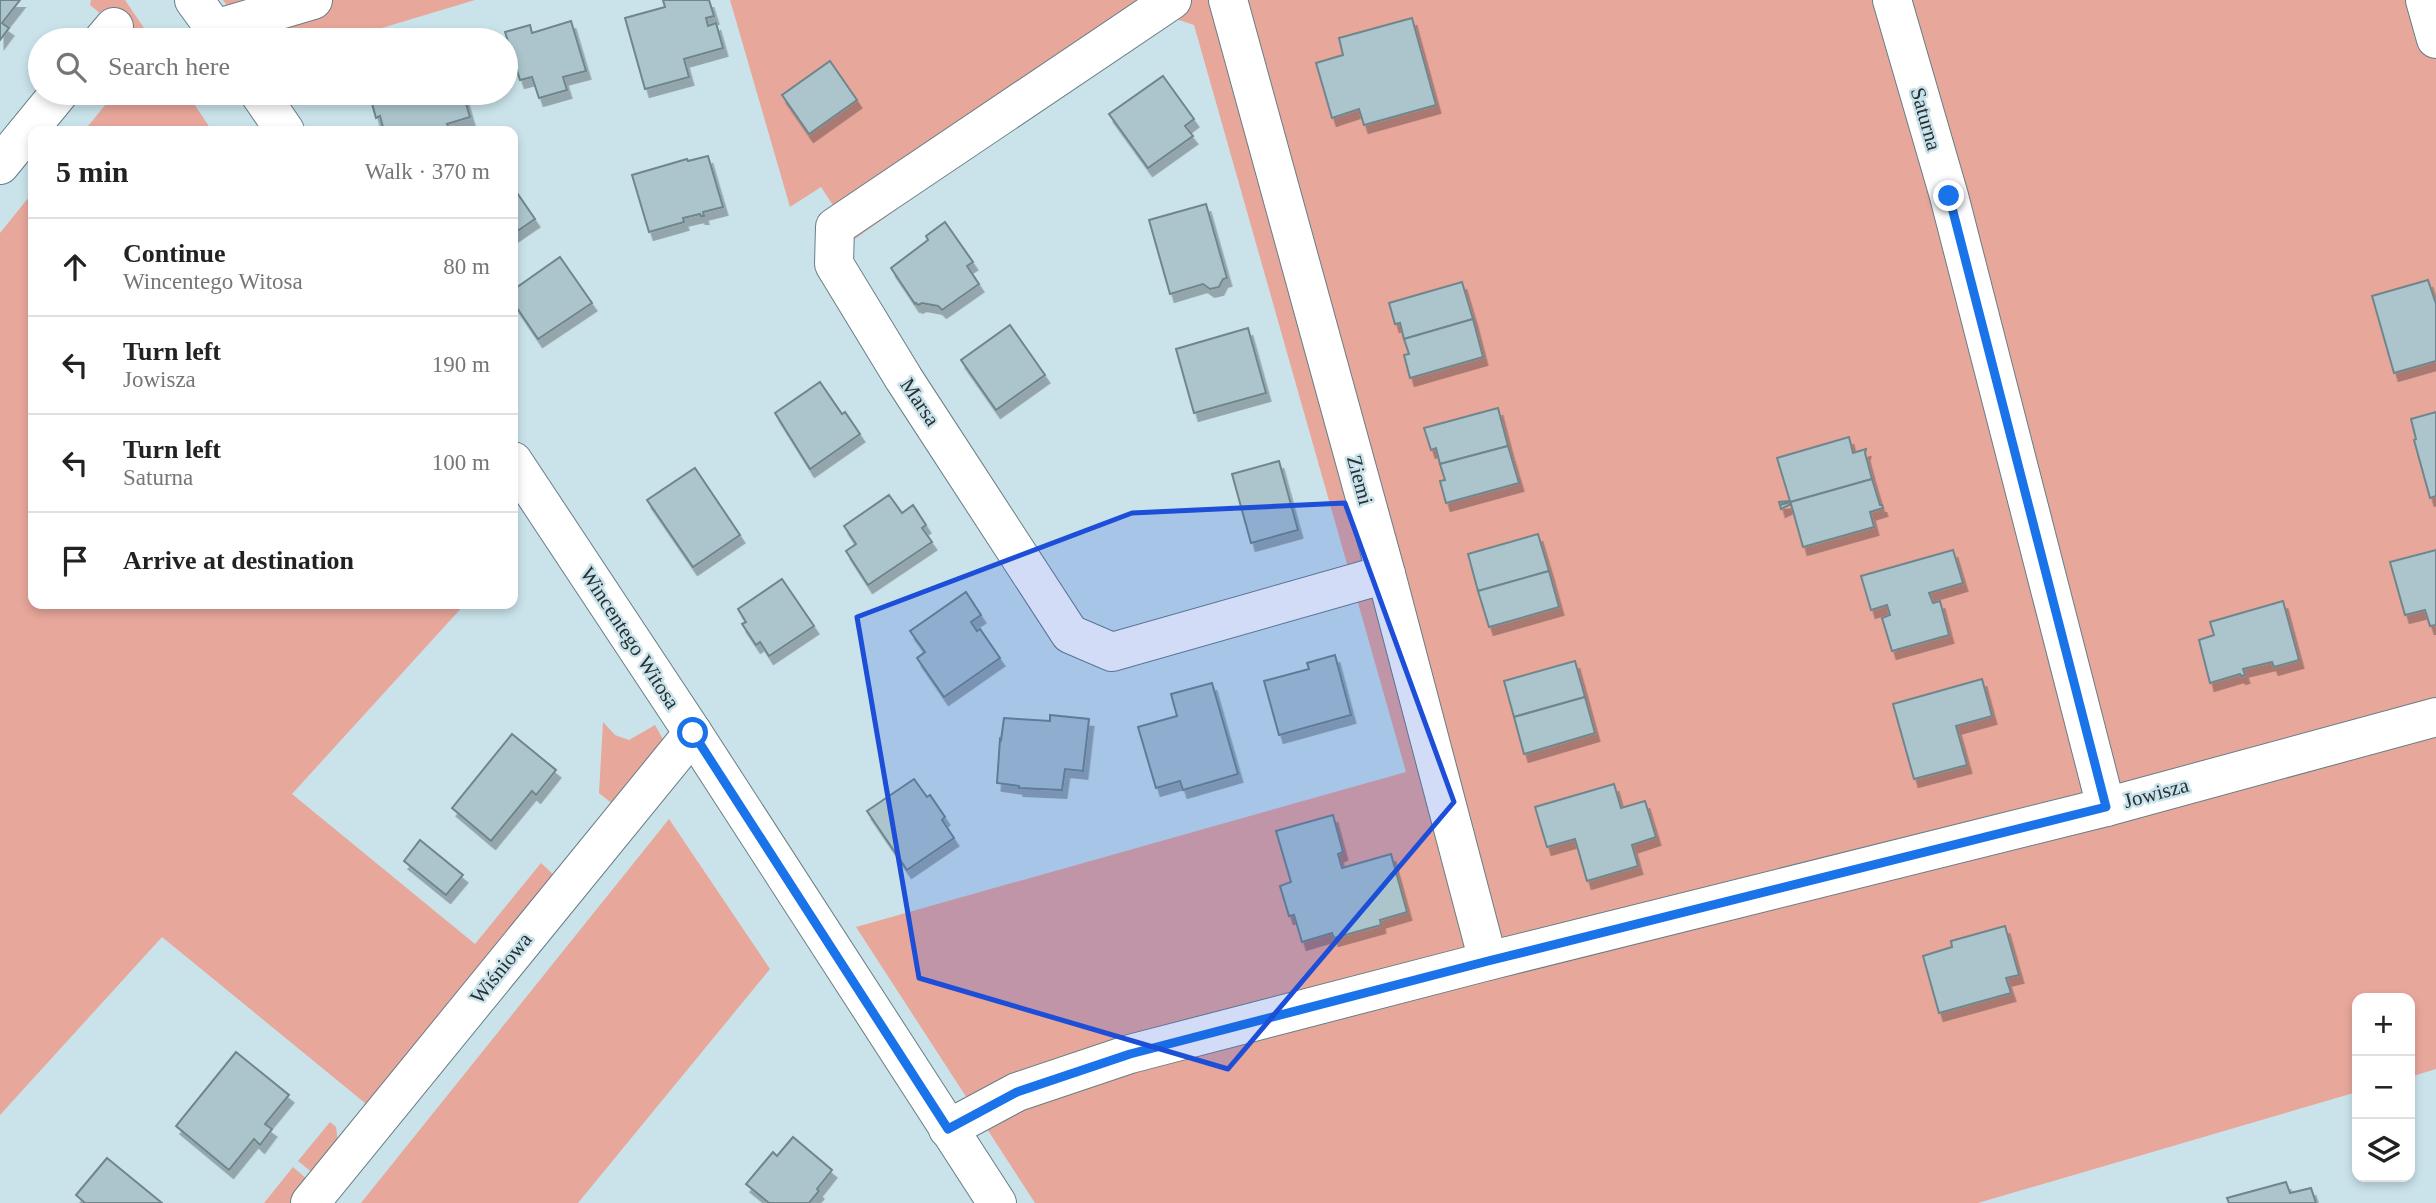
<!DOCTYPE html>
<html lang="en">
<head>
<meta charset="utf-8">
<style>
	body { margin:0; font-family:"Times New Roman",serif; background:#f2f2f2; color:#222 }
	.controls { position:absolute; right:21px; bottom:21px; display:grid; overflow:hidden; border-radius:14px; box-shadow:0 4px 10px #0003 }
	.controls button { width:63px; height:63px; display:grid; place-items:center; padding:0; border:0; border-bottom:2px solid #e0e0e0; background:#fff; color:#222; font:35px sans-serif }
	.stop { position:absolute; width:21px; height:21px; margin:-16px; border:5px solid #1a73e8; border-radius:50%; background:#fff }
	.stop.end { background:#1a73e8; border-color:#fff; box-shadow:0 2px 7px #0008 }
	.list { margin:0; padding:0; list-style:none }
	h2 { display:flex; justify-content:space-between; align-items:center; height:91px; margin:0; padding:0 28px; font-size:30px }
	h2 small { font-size:23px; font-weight:400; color:#767676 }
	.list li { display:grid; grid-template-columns:46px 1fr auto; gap:21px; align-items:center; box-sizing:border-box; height:98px; padding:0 28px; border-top:2px solid #e0e0e0 }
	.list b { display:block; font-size:26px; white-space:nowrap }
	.list p { margin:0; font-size:23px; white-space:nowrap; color:#767676 }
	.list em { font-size:23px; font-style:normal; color:#767676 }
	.icon { flex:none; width:38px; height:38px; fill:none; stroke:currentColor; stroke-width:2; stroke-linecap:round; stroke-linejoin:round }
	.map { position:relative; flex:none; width:2436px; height:1203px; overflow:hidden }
	.search { position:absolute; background:#fff; box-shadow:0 4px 10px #0003; left:28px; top:28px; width:490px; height:77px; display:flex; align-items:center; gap:18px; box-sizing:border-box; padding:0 24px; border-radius:38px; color:#767676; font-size:26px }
	.panel { position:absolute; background:#fff; box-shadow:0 4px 10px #0003; left:28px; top:126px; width:490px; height:483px; border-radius:14px }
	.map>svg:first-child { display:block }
	.green { fill:#e8a79b }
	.building { fill:#acc5cc; stroke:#6e868c; stroke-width:2; filter:url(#shadow) }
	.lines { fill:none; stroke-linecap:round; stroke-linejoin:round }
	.minor-casing { stroke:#677e85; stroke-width:40 }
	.minor { stroke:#fff; stroke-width:38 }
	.route { stroke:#1a73e8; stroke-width:9 }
	.marked { fill:#1d4ed8; fill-opacity:0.2; stroke:#1d4ed8; stroke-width:5; stroke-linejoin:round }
	.labels { text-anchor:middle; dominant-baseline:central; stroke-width:5; stroke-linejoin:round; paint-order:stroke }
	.street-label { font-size:21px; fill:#273134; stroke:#cae3eb }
</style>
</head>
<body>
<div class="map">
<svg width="2436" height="1203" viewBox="0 0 2436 1203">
	<defs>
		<filter id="shadow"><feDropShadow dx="4.5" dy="8" stdDeviation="0" flood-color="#0004"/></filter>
	</defs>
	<rect width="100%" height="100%" fill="#cae3eb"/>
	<g class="green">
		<path d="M91,0H125L152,40H132L90,5Z"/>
		<path d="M223,0H475L342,40H251Z"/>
		<path d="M730,0H2436V1069L2410,1077V998H2357V1092L1978,1203H1035L856,927L1406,772L1194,25L1167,16L855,239L821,187L790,207Z"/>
		<path d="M115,93H187L212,131H84Z"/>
		<path d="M33,192V604H465L292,794L475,944L541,863L556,877L369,1105L364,1106L365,1103L162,937L0,1115V233Z"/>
		<path d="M603,722L615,735L629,740L655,725L665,743L614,805L599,793Z"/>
		<path d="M669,819L770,969L578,1203H361Z"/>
		<path d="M330,1122L336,1127L338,1143L314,1174L298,1161Z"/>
		<path d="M293,1167L308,1180L290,1203H264Z"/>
	</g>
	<g class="building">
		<path d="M0,0H20L2,23L9,28L0,40Z"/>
		<path d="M663,0H709L714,16L706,18L708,26L716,23L723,48L684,59L689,77L645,89L625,18L665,7Z"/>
		<path d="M1412,18L1436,105L1364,125L1359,109L1332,118L1316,63L1343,55L1339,38Z"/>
		<path d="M571,21L586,71L563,77L567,90L539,98L532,77L520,80L505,32L530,25L532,33Z"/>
		<path d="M830,61L857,100L809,134L782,95Z"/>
		<path d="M1163,76L1194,119L1185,126L1193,136L1148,168L1109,114Z"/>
		<path d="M369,93H463L470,117L447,124L450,131H406V129L384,131L380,116L376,118Z"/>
		<path d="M708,156L723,207L703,212L704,216H701L700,214L683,218L684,222L649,232L632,175L687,159L688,161Z"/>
		<path d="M513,187L535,219L513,234Z"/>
		<path d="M1206,204L1227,278L1223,279L1219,287L1210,289L1203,284L1170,294L1149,220Z"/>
		<path d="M945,222L973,262L967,266L979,284L942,310L938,306L922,303L918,305L916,303L915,304L891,268L928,240L926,236Z"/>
		<path d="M560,257L592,303L538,339L513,302V290Z"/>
		<path d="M2428,280L2436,304V361L2394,373L2372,296Z"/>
		<path d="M1462,282L1473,319L1404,339L1400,323L1395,324L1389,303Z"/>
		<path d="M1473,319L1483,357L1410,378L1404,355L1409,354L1404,339Z"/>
		<path d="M1010,325L1045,375L996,410L961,360Z"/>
		<path d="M1248,328L1266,393L1194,413L1176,349Z"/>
		<path d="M820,382L842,414L845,412L860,434L810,469L775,413Z"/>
		<path d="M1498,408L1508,446L1440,464L1436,448L1431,450L1424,428Z"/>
		<path d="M2436,412V496L2430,498L2414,440L2416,439L2411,419Z"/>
		<path d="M1849,437L1853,453L1866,449L1865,453L1872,479L1780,505L1779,502L1790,501L1777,458Z"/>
		<path d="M1508,446L1519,483L1446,503L1440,481L1445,480L1440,464Z"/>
		<path d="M1279,461L1298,530L1251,543L1232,474Z"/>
		<path d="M695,468L740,535L693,567L647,500Z"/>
		<path d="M1872,479L1880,505H1882L1883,508L1870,512L1874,527L1803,547L1791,504L1781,509L1780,505Z"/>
		<path d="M889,495L902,513L913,505L926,525L922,528L932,542L868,585L846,551L856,544L844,526Z"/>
		<path d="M1538,534L1549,571L1478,591L1468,554Z"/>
		<path d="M1953,550L1963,583L1929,593L1933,603L1940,601L1949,635L1892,651L1882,618L1890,615L1887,605L1871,610L1861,576Z"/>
		<path d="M2436,550V625L2430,626L2425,610L2405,615L2390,562Z"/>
		<path d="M1549,571L1559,607L1489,627L1478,591Z"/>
		<path d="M782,579L814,626L769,656L760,642L756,645L742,624L746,622L738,609Z"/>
		<path d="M966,592L981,615L971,622L977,631L980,629L1000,658L944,697L917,658L925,652L910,631Z"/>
		<path d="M2283,601L2299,660L2274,667L2272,662L2243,669L2245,675L2241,676L2240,674L2210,683L2199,640L2214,635L2210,622Z"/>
		<path d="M1335,655L1351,715L1279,735L1264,681L1309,669L1307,663Z"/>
		<path d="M1575,661L1585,697L1514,717L1504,681Z"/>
		<path d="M1982,679L1992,716L1956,726L1967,765L1914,779L1893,704Z"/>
		<path d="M1212,683L1238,774L1183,790L1180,781L1156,788L1138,727L1177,716L1171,694Z"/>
		<path d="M1585,697L1595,733L1524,754L1514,717Z"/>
		<path d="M1050,715L1089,719L1083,771L1065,769L1062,790L1019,788V786L997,783L1000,739L1001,740L1004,718L1050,721Z"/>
		<path d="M512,734L556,770L536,795L532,791L491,841L452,808Z"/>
		<path d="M914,779L927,797L930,795L945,817L942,820L954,838L907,870L867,811Z"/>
		<path d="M1614,784L1621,808L1645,801L1656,837L1632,845L1638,866L1587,881L1575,839L1547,847L1535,807Z"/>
		<path d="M1333,815L1343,852L1338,854L1342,868L1391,854L1407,912L1380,920L1381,925L1334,938L1332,933L1302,942L1294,915L1289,916L1280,886L1291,882L1276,831Z"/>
		<path d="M420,840L463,875L446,895L404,861Z"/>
		<path d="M2005,926L2019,975L2006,978L2011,993L1939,1013L1923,956L1952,947L1951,941Z"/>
		<path d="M236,1052L289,1095L265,1124L272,1129L260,1145L254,1139L229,1170L176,1126Z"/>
		<path d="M793,1137L832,1170L817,1189L819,1191L809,1203H769L746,1184L773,1152L777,1156Z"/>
		<path d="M107,1158L162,1203H85L76,1195Z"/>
		<path d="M2286,1182L2290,1193L2311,1188L2316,1203H2229L2227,1198Z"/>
	</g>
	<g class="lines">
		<g class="minor-casing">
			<g id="minor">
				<path d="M194,0L223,40"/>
				<path d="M1172,0L835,227L834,264L904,379L1070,634L1112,652L1386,574"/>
				<path d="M1228,0L1386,574L1488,961"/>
				<path d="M1892,0L1949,196L2106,807"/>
				<path d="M2425,0L2436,39"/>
				<path d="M215,29L313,0"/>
				<path d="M103,40L114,27"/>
				<path d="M259,93L285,131"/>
				<path d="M0,165L59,93"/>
				<path d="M513,461L693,733L997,1203"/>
				<path d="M948,1129L1017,1092L1130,1054L1488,961L2106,807L2436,717"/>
				<path d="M310,1203L693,733"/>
			</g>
		</g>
		<use href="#minor" class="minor"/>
	</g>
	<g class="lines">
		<path class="route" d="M693,733L948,1129L1017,1092L1130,1054L1488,961L2106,807L1949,196"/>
	</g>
	<path class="marked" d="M1345,503L1454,802L1228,1069L919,978L857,617L1132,513Z"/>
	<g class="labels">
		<g class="street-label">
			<text transform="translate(1926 119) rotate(74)">Saturna</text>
			<text transform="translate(920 402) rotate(56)">Marsa</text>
			<text transform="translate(1360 480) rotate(75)">Ziemi</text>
			<text transform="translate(630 638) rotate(57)">Wincentego Witosa</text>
			<text transform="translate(2156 793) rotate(-15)">Jowisza</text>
			<text transform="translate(501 968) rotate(-51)">Wiśniowa</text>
		</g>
	</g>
</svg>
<div class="controls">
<button>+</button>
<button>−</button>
<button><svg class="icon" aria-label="layers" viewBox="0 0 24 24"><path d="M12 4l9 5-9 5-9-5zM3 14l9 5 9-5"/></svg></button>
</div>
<div class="stop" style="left:693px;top:733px"></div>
<div class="stop end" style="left:1949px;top:196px"></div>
<div class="search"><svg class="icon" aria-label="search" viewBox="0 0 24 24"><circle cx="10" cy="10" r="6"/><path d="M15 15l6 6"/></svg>Search here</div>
<section class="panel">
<h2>5 min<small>Walk · 370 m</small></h2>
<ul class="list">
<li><svg class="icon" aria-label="ahead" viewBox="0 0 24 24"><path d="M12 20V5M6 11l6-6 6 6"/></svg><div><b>Continue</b><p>Wincentego Witosa</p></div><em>80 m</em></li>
<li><svg class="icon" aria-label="left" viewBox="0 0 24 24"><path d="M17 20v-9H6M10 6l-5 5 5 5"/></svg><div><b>Turn left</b><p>Jowisza</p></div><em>190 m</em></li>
<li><svg class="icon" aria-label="left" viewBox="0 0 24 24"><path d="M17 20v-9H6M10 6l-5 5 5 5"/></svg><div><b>Turn left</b><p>Saturna</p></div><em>100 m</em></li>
<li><svg class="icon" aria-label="arrive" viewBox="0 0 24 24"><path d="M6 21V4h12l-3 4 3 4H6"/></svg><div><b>Arrive at destination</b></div></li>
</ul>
</section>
</div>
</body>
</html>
